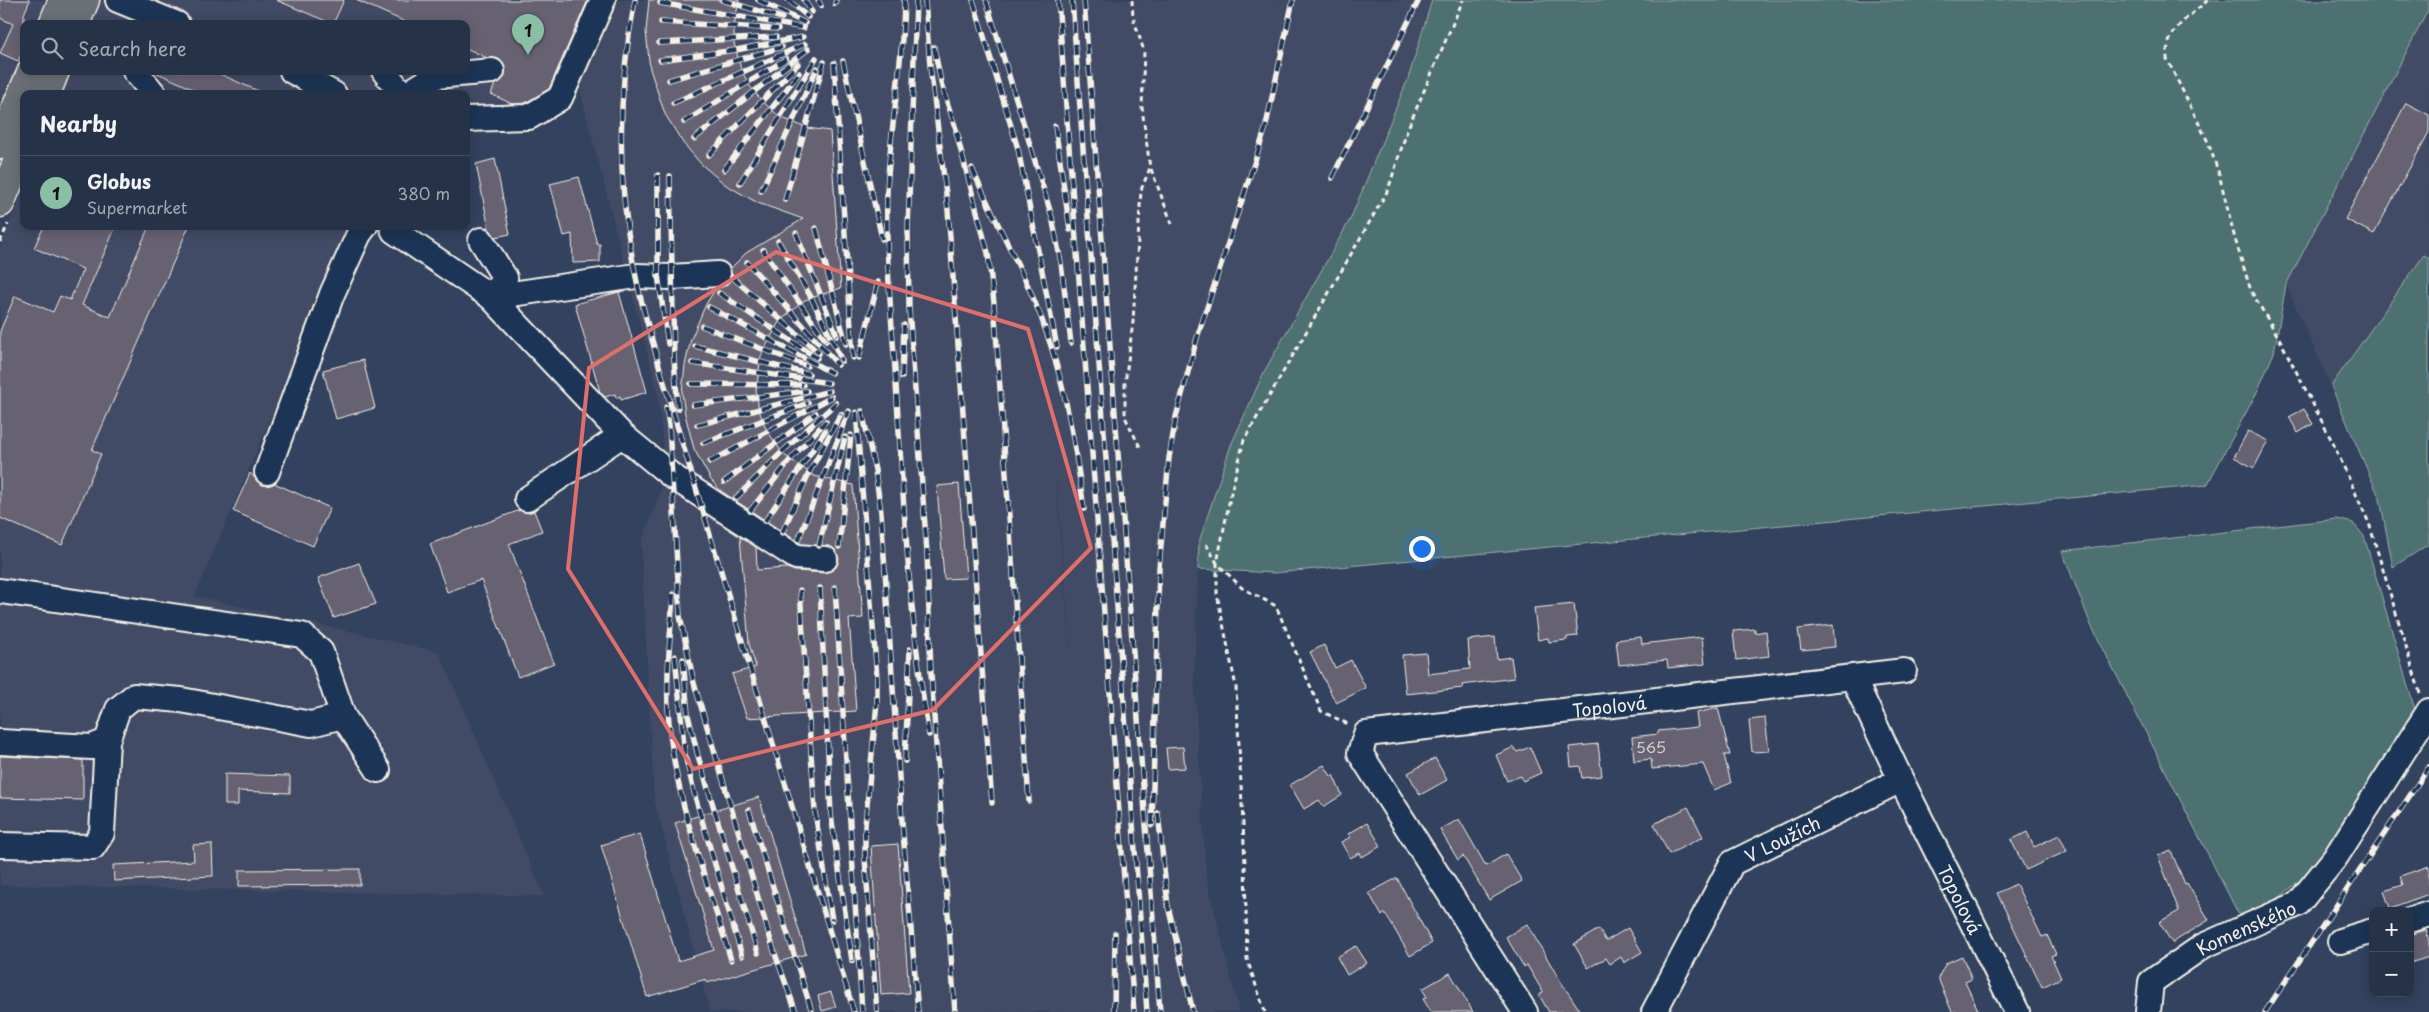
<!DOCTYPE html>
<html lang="en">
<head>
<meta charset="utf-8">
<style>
	body { margin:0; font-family:"Playpen Sans",sans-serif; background:#323e52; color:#f1f3f6 }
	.controls { position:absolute; right:15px; bottom:15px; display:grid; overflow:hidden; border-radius:10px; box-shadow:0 2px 12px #0003 }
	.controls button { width:45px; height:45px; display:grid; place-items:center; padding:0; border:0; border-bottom:1px solid #424d60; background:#263247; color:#f1f3f6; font:25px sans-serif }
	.you { position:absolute; left:1421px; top:548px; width:18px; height:18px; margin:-12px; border:4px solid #fff; border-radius:50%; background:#1a73e8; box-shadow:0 0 0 8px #1a73e833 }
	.badge { display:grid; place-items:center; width:32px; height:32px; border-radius:50%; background:#8abfa5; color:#111; font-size:16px; font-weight:700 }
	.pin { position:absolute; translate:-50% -41px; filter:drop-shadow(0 1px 2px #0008) }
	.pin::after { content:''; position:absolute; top:26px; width:18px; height:15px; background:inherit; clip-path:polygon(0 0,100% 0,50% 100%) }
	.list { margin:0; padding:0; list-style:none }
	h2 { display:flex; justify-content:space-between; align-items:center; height:65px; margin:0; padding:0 20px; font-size:21px }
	h2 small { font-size:16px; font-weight:400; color:#a4aab4 }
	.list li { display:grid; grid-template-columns:32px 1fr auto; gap:15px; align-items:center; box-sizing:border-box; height:75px; padding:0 20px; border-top:1px solid #424d60 }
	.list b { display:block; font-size:19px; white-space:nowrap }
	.list p { margin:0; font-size:16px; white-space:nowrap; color:#a4aab4 }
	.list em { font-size:16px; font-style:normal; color:#a4aab4 }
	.icon { flex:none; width:28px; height:28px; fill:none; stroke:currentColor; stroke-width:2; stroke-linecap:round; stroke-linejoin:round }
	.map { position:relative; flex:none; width:2429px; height:1012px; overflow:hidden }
	.search { position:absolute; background:#263247; box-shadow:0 2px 12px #0003; left:20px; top:20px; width:450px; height:55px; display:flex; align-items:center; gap:12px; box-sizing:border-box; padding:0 18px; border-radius:10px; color:#a4aab4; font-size:19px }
	.panel { position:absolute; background:#263247; box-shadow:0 2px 12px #0003; left:20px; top:90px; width:450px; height:140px; border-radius:10px }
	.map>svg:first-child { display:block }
	.built { fill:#424c65; fill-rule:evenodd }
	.green { fill:#4d7071; stroke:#a0b0ac }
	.building { fill:#666272; stroke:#f4f1e8 }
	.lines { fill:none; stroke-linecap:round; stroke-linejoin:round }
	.minor-casing { stroke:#f4f1e8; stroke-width:28 }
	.highway-casing { stroke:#f4f1e8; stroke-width:31 }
	.path { stroke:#f4f1e8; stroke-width:3; stroke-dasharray:5 4; stroke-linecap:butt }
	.minor { stroke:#1d3557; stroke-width:24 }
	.highway { stroke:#6a7074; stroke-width:28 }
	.rail-casing { stroke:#f4f1e8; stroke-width:5.5 }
	.rail { stroke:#1d3557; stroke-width:4; stroke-dasharray:11; stroke-linecap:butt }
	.marked { fill:none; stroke:#e06e6b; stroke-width:4; stroke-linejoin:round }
	.labels { text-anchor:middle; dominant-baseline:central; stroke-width:4; stroke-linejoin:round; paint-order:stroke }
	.number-label { font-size:15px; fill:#d0cdca }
	.street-label { font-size:18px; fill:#f4f1e8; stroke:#1d3557 }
</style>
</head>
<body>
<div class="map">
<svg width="2429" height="1012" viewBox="0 0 2429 1012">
	<rect width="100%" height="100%" fill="#33425f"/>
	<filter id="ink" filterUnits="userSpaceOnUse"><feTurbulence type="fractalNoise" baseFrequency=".02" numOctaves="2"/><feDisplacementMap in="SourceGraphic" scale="10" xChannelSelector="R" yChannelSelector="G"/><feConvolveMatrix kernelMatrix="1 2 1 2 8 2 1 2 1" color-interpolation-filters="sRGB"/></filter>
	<g filter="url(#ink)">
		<g class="built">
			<path d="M0,0H50L39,24H24V60L0,114Z"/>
			<path d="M98,0H1432L1409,76L1351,218L1264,372L1231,445L1199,542L1194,678L1206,875L1239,1012H710L654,799L641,544L663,485V447L658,395L576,74L556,119L466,132V94H61L70,71H466V24H88ZM1056,483H1057L1073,680L1063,570Z"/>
			<path d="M2429,8V258L2424,256L2331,386L2286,285Z"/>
			<path d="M24,187V226H352L195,596L439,652L544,896L0,885V247Z"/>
		</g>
		<g class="green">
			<path d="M1432,0H2429V8L2286,285L2274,353L2256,394L2207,485L1274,573L1198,569L1199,542L1231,445L1264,372L1351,218L1409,76Z"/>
			<path d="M2424,255L2429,258V544L2393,567L2380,499L2331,386Z"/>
			<path d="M2337,519L2353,523L2364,536L2415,710L2331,854L2261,913L2241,919L2091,625L2062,551Z"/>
		</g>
		<g class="building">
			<path d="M0,0H30L24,14V49L18,61L0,53L13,24L0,18Z"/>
			<path d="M276,0H344L333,24Z"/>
			<path d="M356,0H588L549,89L525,103L512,104L491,94L495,84L504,77L506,69L498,59L487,58L466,48V24H410Z"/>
			<path d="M649,0H739L734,27V43L741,69L749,85L762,101L780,117L807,128L830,131L841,288L805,300L779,322L761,356L756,391L759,410L766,429L783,454L814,476L853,485L863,618L849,619L856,711L747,718L732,674L756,667L749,644L740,537L756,547L757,570L787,568L795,571L825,573L836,567L839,559L837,553L832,547L801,544L721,491L711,480L694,449L685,414L682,393L685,365L691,339L706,304L716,288L725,286L730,281V269L746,253L803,219L758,203L726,185L702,165L683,143L665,114L650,69L646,32Z"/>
			<path d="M153,71H213L265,94H204Z"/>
			<path d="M2406,103L2429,115V132L2374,234L2345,219Z"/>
			<path d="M495,159L510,234L495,237L489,229L476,164Z"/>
			<path d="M579,177L597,244H600V262L573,263L572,234L564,236L550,184Z"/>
			<path d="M44,226H116L82,305L110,317L149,226H189L92,450L101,454L62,545L0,518V331L15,296L53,312L60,296L70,300L83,269L34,248Z"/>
			<path d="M619,292L647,392L621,400L620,396L616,398L615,394L605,397L600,392L575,304Z"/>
			<path d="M363,360L375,408L336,419L323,370Z"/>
			<path d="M2304,409L2313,424L2298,433L2289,417Z"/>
			<path d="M2248,431L2268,441L2254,468L2234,457Z"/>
			<path d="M250,473L262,485L274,483L330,508L313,546L233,511Z"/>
			<path d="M959,484L966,578L944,579L937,486Z"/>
			<path d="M520,510L527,513L534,511L542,531L509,544L554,663L518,677L481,580L447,592L430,544Z"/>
			<path d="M359,563L376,604L334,618L318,578Z"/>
			<path d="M1574,604L1578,636L1567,637V640L1549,642L1548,638L1538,640L1534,608Z"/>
			<path d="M1833,625L1835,647L1801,650L1798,629Z"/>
			<path d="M1755,629V633L1766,631L1769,656L1736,660L1733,631Z"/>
			<path d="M1495,637L1497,659L1511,657L1514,678L1462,685L1463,688L1406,694L1402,655L1426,653L1428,674L1470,669L1468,640Z"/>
			<path d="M1641,637L1642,644L1702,637L1705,664L1668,668L1667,660L1619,665L1616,640Z"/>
			<path d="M1324,645L1335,668L1351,660L1366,688L1336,703L1310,652Z"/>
			<path d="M1718,708L1730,755H1724L1731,783L1714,790L1703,764L1652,769L1651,759L1634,761L1632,737L1658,734V731L1698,727L1696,713Z"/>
			<path d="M1765,718L1769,751L1752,752L1749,720Z"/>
			<path d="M1598,744L1602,776L1582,778L1580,766L1571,767L1569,747Z"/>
			<path d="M1183,747L1185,768L1168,769L1166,748Z"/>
			<path d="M1514,747L1517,752L1530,747L1541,773L1523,781L1521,776L1507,781L1496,755Z"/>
			<path d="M0,756L83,760V800L0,798Z"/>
			<path d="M1435,758L1447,780L1420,795L1408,773Z"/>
			<path d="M1324,765L1331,776L1333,775L1342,795L1323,807L1319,800L1304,809L1290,785Z"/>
			<path d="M225,774L290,776V793L238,791V805H225Z"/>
			<path d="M759,797L806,954L707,983L706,979L647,997L601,845L640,834L678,961L714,950L675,823Z"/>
			<path d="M1688,807L1703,837L1669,854L1654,824Z"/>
			<path d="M1459,819L1486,866L1506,854L1522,881L1489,900L1463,856L1458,860L1440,830Z"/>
			<path d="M1367,823L1381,846L1362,857L1360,853L1350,858L1341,842L1351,837L1348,834Z"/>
			<path d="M2027,832L2034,847L2059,835L2067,851L2026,870L2011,840Z"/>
			<path d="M212,844L213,876L114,881L113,865L194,861L193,845Z"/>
			<path d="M898,844L909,993L881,995L871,846Z"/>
			<path d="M2171,851L2185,884L2187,883L2209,920L2172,943L2159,922L2179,911L2158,856Z"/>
			<path d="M2429,866V894L2390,908L2384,891L2403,885L2400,876Z"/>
			<path d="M360,869V885L239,886V870Z"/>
			<path d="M1397,878L1432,943L1410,956L1385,913L1382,916L1369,893Z"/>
			<path d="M2016,884L2042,937L2047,935L2056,954L2051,956L2061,978L2042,987L1997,893Z"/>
			<path d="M1527,924L1561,982L1581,1012H1549L1539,995L1543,992L1527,965L1524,967L1506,937Z"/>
			<path d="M1628,928L1642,952L1624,963L1621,957L1610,964L1606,958L1588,968L1574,944L1599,929L1606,941Z"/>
			<path d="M2426,930L2429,941V957L2410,963V935Z"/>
			<path d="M1356,946L1367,963L1347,975L1337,957Z"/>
			<path d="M1962,956L1972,979L1965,982L1979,1012H1952L1938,978L1946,963Z"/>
			<path d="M1450,973L1459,988L1473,1012H1431L1423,999L1427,997L1422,989Z"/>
			<path d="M831,992L836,1007L822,1011L818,996Z"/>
		</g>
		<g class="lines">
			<g class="minor-casing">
				<g id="minor">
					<path d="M118,0L177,24"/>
					<path d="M135,71L154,94"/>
					<path d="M292,71L334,94"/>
					<path d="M384,71L402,94"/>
					<path d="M407,94L436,76L492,71"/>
					<path d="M466,119L529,117L560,98L603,0"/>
					<path d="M392,226L394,231L491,297L622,435L672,476L796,557L825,559"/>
					<path d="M481,240L505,278L491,297"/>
					<path d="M491,297L636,276L671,277L718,274"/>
					<path d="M267,472L332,294L359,234L365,226"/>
					<path d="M527,499L622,435"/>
					<path d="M0,591L302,635L321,652L343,716L378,770"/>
					<path id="s1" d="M1853,678L1901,780L2017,1012"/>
					<path d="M0,742L92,747L107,741L118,709L134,696L181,700L311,724L343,716"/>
					<path d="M0,845L93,847L102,833L107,741"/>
					<path d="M2410,920L2429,914"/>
					<path d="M2340,941L2373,931"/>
					<path id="s2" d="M1525,1012L1360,753L1366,734L1904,671"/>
					<path id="s3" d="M1654,1012L1732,863L1901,780"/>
					<path id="s4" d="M2148,1012L2151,982L2203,946L2298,904L2335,858L2429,711"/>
				</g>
			</g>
			<g class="highway-casing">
				<g id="highway">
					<path d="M53,24L63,0"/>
					<path d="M75,24L85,0"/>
					<path d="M46,94L55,71"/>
					<path d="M0,145L32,71"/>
					<path d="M0,203L24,146"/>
				</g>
			</g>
			<g class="path">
				<path d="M1132,0L1133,17L1144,51L1142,108L1150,168L1141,190L1133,322L1125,384V417L1140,447"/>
				<path d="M2208,0C2188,18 2165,30 2167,59L2208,142L2219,174L2235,239L2251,291L2279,338L2333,443L2369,523L2420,693"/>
				<path d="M1151,169L1172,224"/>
				<path d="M0,242L8,224"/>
				<path d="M1206,544L1217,563L1242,588L1276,606L1321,711L1350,725"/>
				<path d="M1265,1012L1247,959L1245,863L1236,687L1217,594V563L1231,493L1244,440L1388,190L1408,128L1463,0"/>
			</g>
			<use href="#minor" class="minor"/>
			<use href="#highway" class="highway"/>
			<g class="rail-casing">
				<g id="rail">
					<path d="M635,0C617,92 616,184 636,277C642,308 652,338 660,369L854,1012"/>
					<path d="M722,0L782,18"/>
					<path d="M758,0L805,23"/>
					<path d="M788,0L808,17"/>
					<path d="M804,0L812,12"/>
					<path d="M818,0L821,6"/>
					<path d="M904,0C903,65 890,128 887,192C885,261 893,331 897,400C904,512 910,625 929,735"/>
					<path d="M916,0L908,230L909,308L927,553L931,674L955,1012"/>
					<path d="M925,0L930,66L948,210L992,803"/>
					<path d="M973,0L1018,149L1057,347"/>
					<path d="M986,0L1052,217L1061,263L1071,343"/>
					<path d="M1058,0L1134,1012"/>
					<path d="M1072,0L1147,1012"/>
					<path d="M1084,0L1160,1012"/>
					<path d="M660,3L804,28"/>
					<path d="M835,4L836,0"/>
					<path d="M661,22L778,29"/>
					<path d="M659,43L776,37"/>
					<path d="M934,47L942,87L959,138"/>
					<path d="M660,60L736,50L803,37"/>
					<path d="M843,61L882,239"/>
					<path d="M834,63L853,358"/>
					<path d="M669,80L782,47"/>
					<path d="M673,103L805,44"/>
					<path d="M684,122L786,59"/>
					<path d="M1055,126L1070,230"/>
					<path d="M956,132L988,253L994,303L1029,801"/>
					<path d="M694,139L808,49"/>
					<path d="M709,155L798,64"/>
					<path d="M972,168C990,211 1013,252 1032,295C1062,364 1074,436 1084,509"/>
					<path d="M724,170L799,73"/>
					<path d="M658,175V275L668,344"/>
					<path d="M670,176L674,359L678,409"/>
					<path d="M1332,178L1419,0"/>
					<path d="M740,183L816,58"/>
					<path d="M761,191L817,68"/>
					<path d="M785,200L824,62"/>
					<path d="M816,228L846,344"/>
					<path d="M796,233L837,336"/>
					<path d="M778,241L811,297L842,361"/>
					<path d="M763,250L826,341"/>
					<path d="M747,262L838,365"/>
					<path d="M732,277L819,353"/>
					<path d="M719,293L817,358"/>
					<path d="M709,307L832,373"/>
					<path d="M702,326L807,366"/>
					<path d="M695,346L809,374"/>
					<path d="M859,358L878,282"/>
					<path d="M692,363L829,383"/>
					<path d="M902,377L904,325"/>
					<path d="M691,384L803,385"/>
					<path d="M693,405L807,391"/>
					<path d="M666,407L669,425L680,616L694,683L774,951L796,1012"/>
					<path d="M862,411L875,470L881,512L902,821L918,1012"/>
					<path d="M856,412L877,678V703L865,825V858L877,1012"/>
					<path d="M697,425L830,391"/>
					<path d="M703,443L808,403"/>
					<path d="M710,462L832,397"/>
					<path d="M724,482L816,413"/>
					<path d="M735,499L783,451L836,403"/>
					<path d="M750,511L790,460L826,421"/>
					<path d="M765,521L825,431"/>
					<path d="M782,533L809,473L841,414"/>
					<path d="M798,541L849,411"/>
					<path d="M819,546L845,437"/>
					<path d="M839,547L851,435"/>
					<path d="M835,587L862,1012"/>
					<path d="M820,588L831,814L852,961"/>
					<path d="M800,590L815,812L832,920"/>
					<path d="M673,594C671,632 666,670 668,708C672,794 707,879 731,960"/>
					<path d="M675,656L685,755L696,800L742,956"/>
					<path d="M683,659L688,715L698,756L758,953"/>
					<path d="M905,761L910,649"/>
					<path d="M749,810L812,1012"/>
					<path d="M1158,813L1168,906L1193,1012"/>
					<path d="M1152,825L1159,568L1169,458L1176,417L1197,338L1265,130L1293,0"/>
					<path d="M1114,1012L1115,933"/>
					<path d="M2265,1012L2429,767"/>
				</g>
			</g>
			<use href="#rail" class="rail"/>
		</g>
	</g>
	<path class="marked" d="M776,252L1028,329L1091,548L933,710L693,769L568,569L589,368Z"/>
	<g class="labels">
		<g class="number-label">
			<text x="1651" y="746">565</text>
		</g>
		<g class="street-label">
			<text stroke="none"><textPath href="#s2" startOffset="572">Topolová</textPath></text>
			<text stroke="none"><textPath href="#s3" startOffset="224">V Loužích</textPath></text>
			<text stroke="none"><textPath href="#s1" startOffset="246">Topolová</textPath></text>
			<text stroke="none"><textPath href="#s4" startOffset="140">Komenského</textPath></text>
		</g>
	</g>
</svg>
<div class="controls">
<button>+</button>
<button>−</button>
</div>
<div class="you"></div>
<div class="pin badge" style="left:528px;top:55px">1</div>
<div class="search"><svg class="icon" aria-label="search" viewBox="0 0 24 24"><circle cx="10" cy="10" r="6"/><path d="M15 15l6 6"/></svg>Search here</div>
<section class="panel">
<h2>Nearby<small></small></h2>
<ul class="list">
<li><span class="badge">1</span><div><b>Globus</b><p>Supermarket</p></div><em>380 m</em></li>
</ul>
</section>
</div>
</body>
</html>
